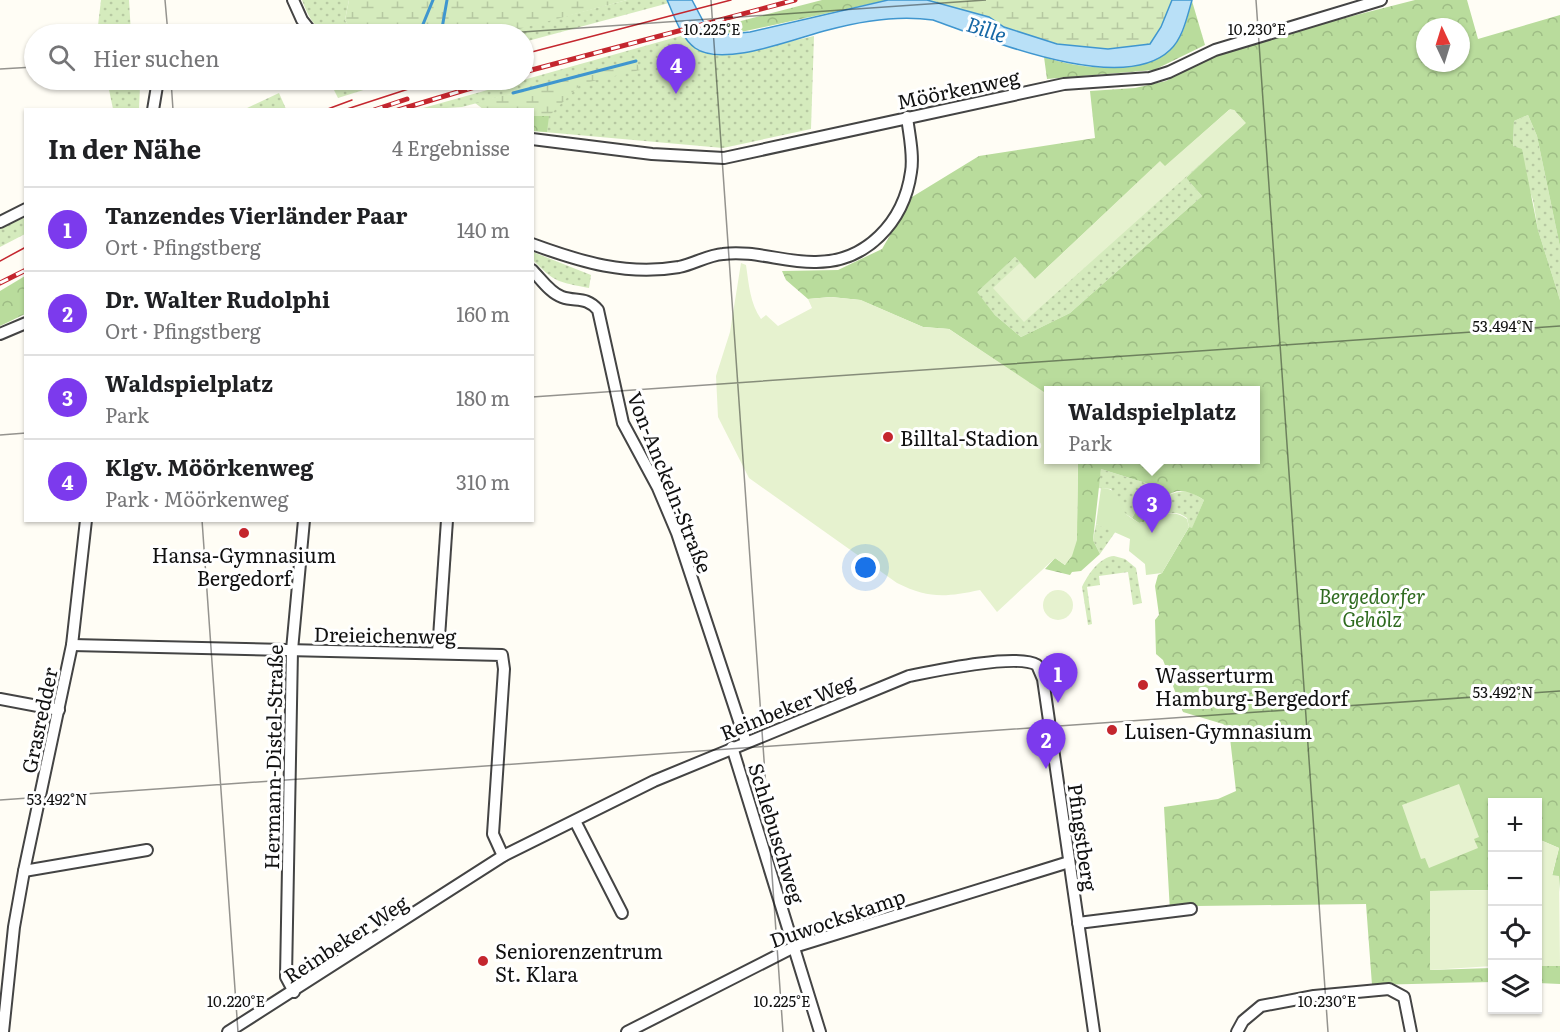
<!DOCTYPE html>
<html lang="de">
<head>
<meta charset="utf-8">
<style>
	body { margin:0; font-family:Literata,serif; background:#f6f6f6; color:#202124 }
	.controls { position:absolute; right:18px; bottom:18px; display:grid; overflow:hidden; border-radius:0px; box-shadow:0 2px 4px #0004 }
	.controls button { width:54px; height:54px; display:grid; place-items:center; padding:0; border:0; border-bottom:2px solid #e0e0e0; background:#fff; color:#202124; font:30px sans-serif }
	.compass { position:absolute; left:1416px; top:18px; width:54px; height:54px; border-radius:50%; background:#fff; box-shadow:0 2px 4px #0004; rotate:356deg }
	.you { position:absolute; left:866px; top:568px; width:21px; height:21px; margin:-15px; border:4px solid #fff; border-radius:50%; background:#1a73e8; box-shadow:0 0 0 9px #1a73e833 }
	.badge { display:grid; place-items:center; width:39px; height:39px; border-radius:50%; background:#7c3aed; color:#fff; font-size:20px; font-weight:700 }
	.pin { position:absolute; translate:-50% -50px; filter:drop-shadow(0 2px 3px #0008) }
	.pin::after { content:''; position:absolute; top:32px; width:21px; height:18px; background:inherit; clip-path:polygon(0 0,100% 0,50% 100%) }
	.popup { position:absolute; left:1044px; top:386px; width:216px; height:78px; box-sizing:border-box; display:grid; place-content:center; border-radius:0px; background:#fff; filter:drop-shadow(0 2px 4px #0005); font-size:20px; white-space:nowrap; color:#757577 }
	.popup b { font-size:22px; color:#202124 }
	.popup::after { content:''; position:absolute; left:50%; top:100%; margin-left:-12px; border:12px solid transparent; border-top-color:#fff }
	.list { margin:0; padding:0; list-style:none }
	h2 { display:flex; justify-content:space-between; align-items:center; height:78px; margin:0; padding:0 24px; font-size:26px }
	h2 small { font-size:20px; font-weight:400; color:#757577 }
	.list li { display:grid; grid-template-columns:39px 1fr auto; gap:18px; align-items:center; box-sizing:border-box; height:84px; padding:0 24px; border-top:2px solid #e0e0e0 }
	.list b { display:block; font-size:22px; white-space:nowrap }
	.list p { margin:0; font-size:20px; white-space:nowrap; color:#757577 }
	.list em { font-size:20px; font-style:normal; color:#757577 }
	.icon { flex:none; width:33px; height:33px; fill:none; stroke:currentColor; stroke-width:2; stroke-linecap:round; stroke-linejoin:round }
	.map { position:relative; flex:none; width:1560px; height:1032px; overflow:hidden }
	.search { position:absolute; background:#fff; box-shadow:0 2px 4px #0004; left:24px; top:24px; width:510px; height:66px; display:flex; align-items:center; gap:15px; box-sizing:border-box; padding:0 21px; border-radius:33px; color:#757577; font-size:22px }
	.panel { position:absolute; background:#fff; box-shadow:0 2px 4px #0004; left:24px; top:108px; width:510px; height:414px; border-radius:0px }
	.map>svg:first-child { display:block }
	.grass { fill:url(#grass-dots) }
	.forest { fill:url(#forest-crowns); fill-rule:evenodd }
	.wetland { fill:url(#wetland-marsh) }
	.park { fill:#d5ebbd }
	.pitch { fill:#e6f2cf }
	.water { fill:#b9e0f7; stroke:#3f96cf; stroke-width:1.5 }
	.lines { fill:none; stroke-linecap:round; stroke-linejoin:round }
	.stream { stroke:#3f96cf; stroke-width:3 }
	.minor-casing { stroke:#444; stroke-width:14 }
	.minor { stroke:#fff; stroke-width:10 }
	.tram { stroke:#c4262e; stroke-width:1.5 }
	.rail-casing { stroke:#c4262e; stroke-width:5 }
	.rail { stroke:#fff; stroke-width:3; stroke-dasharray:9; stroke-linecap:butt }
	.ticks { fill:none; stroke:#111; stroke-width:1.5; stroke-opacity:0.45 }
	.poi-dot { fill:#c4262e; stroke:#fff; stroke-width:2 }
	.labels { text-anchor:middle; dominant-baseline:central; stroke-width:6; stroke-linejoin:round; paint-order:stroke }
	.street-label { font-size:20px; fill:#111; stroke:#fff }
	.poi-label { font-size:20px; fill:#111; stroke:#fff; text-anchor:start }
	.park-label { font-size:20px; font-style:italic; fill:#2f6b1f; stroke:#fff }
	.water-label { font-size:21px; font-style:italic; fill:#1768a6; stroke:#fff }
	.ticks-label { font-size:15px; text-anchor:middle; fill:#111; stroke:#fff; stroke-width:6; stroke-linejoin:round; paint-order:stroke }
</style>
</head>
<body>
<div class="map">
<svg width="1560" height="1032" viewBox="0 0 1560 1032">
	<defs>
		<pattern id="grass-dots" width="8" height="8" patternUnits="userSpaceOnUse" patternTransform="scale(1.5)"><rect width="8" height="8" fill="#d5ebbd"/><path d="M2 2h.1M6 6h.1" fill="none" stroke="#b6c8a1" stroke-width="1.8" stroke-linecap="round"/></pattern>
		<pattern id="forest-crowns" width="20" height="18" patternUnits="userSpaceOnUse" patternTransform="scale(1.5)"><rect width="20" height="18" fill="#b9dc9c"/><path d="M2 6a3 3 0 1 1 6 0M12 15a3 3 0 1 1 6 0" fill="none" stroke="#9ebc85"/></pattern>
		<pattern id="wetland-marsh" width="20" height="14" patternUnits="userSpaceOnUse" patternTransform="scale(1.5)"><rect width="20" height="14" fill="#d5ebbd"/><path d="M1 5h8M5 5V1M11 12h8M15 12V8" fill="none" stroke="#b6c8a1"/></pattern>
	</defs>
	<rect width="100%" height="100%" fill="#fffdf5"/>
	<g class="grass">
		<path d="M101,0H129L131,34H97Z"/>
		<path d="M302,0H349L345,20L353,34C321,34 313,30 302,0Z"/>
		<path d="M627,0H666L669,3L524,42V34H496Z"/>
		<path d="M684,35L691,44L735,54L814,36L811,129L723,148L533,131L532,110L493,109L636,61L462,107L416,110Z"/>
		<path d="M107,80H136L140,86L139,109H113Z"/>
		<path d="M329,80H395L338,98Z"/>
		<path d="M279,93L286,109H245Z"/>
		<path d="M1528,115L1537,136L1560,247V300L1538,230L1533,200L1513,146L1514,121Z"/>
		<path d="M1246,123L1186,178L1202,196L1070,313L1021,337L995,315L976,292L1015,257L1035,279Z"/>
		<path d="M25,217V234L0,247V229Z"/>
		<path d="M533,252L591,275L589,288C559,282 555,283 533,260Z"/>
		<path d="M1101,469L1152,485L1132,518L1124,513L1111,489L1098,488Z"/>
		<path d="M1189,491L1204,500L1192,529L1189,527L1187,518C1172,507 1164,517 1148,521C1161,500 1163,492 1189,491Z"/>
		<path d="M1096,524L1116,531L1100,554L1093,540Z"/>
		<path d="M1114,556L1125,559L1136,568L1142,603L1133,605L1128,572L1099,576L1100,585L1087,587L1092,624L1088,625L1082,587C1088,574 1100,557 1114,556Z"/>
	</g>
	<g class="forest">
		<path d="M822,0H888L723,36L718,27Z"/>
		<path d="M1415,0H1467L1478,39L1560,15V247L1537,136L1528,115L1514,121L1513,146L1522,149L1538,230L1560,300V892L1559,876H1552L1559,848L1538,839V802H1492V890L1430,891V970L1492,968V982L1372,985L1366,904L1197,906L1170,911L1164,807L1218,799L1236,791L1229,729L1223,724L1183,712L1163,660L1156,654L1155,620L1159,615L1155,586L1158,575L1162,573L1189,527L1192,528L1204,500C1174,480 1163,496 1148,521L1139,523L1132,518L1152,485L1101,469L1093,540L1100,554L1081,571L1072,572L1070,575L1045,569L1055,558L1065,565L1077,523L1078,460H1256V390H1048V396L949,329L923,327L860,300L831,297L808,299L786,280L782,271L838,270L882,249L912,197L979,156L1095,138L1090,91L1135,88L1166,81L1214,56L1278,35ZM1425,27H1461V63H1425ZM1229,110H1234L1245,123L1186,178L1202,196L1070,313L1021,337L995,315L977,292L1015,257L1035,279L1160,162L1165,167Z"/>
		<path d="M1192,1L1205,45L1154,70L1047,79L1044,57C1083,70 1144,76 1175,44C1185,34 1188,13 1192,1Z"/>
		<path d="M533,116H549L547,132L533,131Z"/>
		<path d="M25,276V314L0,326V291Z"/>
		<path d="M1538,966H1560V984L1538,983Z"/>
	</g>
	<g class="wetland">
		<path d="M349,0H627L501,34H353L345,20Z"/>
		<path d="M927,0H1172L1161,27L1150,44L1108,49L1057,44L1004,27L989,17Z"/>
		<path d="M636,61L640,70L581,84L549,116H533L532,110L483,109L475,103Z"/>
	</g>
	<path class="park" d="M1101,488C1119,489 1116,497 1123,510C1126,516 1134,519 1139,523C1157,520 1170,506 1187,519L1189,527L1162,573L1146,575L1145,564L1129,551L1130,539L1096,524Z"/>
	<g class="pitch">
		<path d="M1230,109L1234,110L1246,123L1024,322L993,288L1020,263L1035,279L1160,161L1165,166Z"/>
		<path d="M741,263L746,265C749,285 750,303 761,319L766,315L778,326L812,308L808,299L831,297L861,300L923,327L949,329L1047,394L1048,460H1078L1077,540L1072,556L1065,565L1055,558L997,612L980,590C946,597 929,599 897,583L749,478L718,417L716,376L730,332Z"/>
		<circle cx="1058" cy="605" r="15"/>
		<path d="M1459,784L1479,837L1474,839L1478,848L1429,868L1425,858L1421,859L1402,805Z"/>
		<path d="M1538,839L1559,848L1552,875L1559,876L1560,966H1538Z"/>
		<path d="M1492,890V966L1430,970V891Z"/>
	</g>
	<path class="water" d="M667,0H692L711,36L750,32L888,0H927L989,17L1004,27L1057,44L1108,49L1150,44L1161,27L1172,0H1192C1187,17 1183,38 1170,50C1122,96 987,39 933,20C899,15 861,21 828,30C796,38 723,68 695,48C681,38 674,15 667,0Z"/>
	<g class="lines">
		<g class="stream">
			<path d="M419,34L433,0"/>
			<path d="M441,34L447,0"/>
			<path d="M513,93L636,61"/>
		</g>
		<g class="minor-casing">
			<g id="minor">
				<path d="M293,0L302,20L313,34"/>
				<path d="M153,110L158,80"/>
				<path d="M532,139L652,154L724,158L1064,84L1150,78L1169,72L1215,50L1381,0"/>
				<path d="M0,222L26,209"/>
				<path d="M532,244C581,262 627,276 679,267C694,264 708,255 723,254C753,250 783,262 814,262C866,263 904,222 911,172C914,155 909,134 907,117"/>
				<path d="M532,270C541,279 550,293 562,297C576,302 586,296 598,310L623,423L658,488L677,533L746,742"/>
				<path d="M0,334L26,323"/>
				<path d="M72,645L502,655L504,669L493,834L503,856"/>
				<path d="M438,652L447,520"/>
				<path d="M0,699L59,710"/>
				<path d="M732,747L820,1032"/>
				<path d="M575,821L622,913"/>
				<path d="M24,871L147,850"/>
				<path d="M1078,923L1191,909"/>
				<path d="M294,992L286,977L292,650L304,520"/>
				<path d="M3,1032L14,927L24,871L72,645L86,520"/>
				<path d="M228,1032L503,856L654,781L909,676C934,671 1017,653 1037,665L1043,679L1094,1032"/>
				<path d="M627,1032L794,947L1069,862"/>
				<path d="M1237,1032L1243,1021L1261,1006L1314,996L1389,989L1404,997L1411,1032"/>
			</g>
		</g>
		<use href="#minor" class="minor"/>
		<g class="tram">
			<path d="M524,54L731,0"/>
			<path d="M325,110L352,100"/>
			<path d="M344,110L436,80"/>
			<path d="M0,261L26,247"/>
		</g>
		<g class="rail-casing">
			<g id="rail">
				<path d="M524,72L795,0"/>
				<path d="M374,110L407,99"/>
				<path d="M398,110L498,80"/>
				<path d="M0,283L26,270"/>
			</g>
		</g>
		<use href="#rail" class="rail"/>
	</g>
	<path class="ticks" d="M165,0L168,34M711,0L783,1032M1256,0L1328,1032M493,34L986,0M0,69L34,67M171,80L173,110M532,397L1560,326M0,435L26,433M202,520L238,1032M0,800L1560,691"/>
	<g class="poi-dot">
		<circle cx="888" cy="437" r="6"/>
		<circle cx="244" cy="533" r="6"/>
		<circle cx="1143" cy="685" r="6"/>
		<circle cx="1112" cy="730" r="6"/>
		<circle cx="483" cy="961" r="6"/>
	</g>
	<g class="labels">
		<g class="street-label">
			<text transform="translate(958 88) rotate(-12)">Möörkenweg</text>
			<text transform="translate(671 482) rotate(68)">Von-Anckeln-Straße</text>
			<text transform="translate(385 634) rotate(1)">Dreieichenweg</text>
			<text transform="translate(787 706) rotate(-22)">Reinbeker Weg</text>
			<text transform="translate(38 720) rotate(-78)">Grasredder</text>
			<text transform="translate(272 757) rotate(-89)">Hermann-Distel-Straße</text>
			<text transform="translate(778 833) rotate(73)">Schlebuschweg</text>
			<text transform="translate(1084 837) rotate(82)">Pfingstberg</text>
			<text transform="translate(837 917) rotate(-19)">Duwockskamp</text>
			<text transform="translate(345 938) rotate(-33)">Reinbeker Weg</text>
		</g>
		<g class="poi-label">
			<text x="900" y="437">Billtal-Stadion</text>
			<text x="244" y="554" text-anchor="middle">Hansa-Gymnasium<tspan x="244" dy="23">Bergedorf</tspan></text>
			<text x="1155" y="674">Wasserturm<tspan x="1155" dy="23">Hamburg-Bergedorf</tspan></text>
			<text x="1124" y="730">Luisen-Gymnasium</text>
			<text x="495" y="950">Seniorenzentrum<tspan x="495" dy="23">St. Klara</tspan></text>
		</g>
		<g class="park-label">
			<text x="1372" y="595">Bergedorfer<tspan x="1372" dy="23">Gehölz</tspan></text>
		</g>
		<g class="water-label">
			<text transform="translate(987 28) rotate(18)">Bille</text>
		</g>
	</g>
	<g class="ticks-label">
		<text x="712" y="35">10.225°E</text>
		<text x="1257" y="35">10.230°E</text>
		<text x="1503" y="332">53.494°N</text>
		<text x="1503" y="698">53.492°N</text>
		<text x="57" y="805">53.492°N</text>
		<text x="236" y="1007">10.220°E</text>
		<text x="782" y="1007">10.225°E</text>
		<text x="1327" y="1007">10.230°E</text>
	</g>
</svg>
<div class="controls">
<button>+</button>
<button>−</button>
<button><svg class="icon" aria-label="locate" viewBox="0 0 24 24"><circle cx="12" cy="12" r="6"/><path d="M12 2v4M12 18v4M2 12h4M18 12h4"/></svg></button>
<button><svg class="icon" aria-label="layers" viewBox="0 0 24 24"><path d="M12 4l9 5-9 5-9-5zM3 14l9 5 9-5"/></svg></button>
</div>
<svg class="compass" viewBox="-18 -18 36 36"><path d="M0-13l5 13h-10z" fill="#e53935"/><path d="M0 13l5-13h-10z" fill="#757577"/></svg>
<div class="you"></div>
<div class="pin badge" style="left:1058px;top:703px">1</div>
<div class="pin badge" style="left:1046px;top:769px">2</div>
<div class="pin badge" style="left:1152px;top:533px">3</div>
<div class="popup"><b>Waldspielplatz</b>Park</div>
<div class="pin badge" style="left:676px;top:94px">4</div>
<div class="search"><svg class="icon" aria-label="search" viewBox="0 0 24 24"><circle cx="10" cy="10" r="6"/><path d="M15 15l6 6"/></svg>Hier suchen</div>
<section class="panel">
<h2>In der Nähe<small>4 Ergebnisse</small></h2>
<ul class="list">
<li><span class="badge">1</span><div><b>Tanzendes Vierländer Paar</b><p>Ort · Pfingstberg</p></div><em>140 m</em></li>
<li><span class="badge">2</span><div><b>Dr. Walter Rudolphi</b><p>Ort · Pfingstberg</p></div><em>160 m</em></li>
<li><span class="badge">3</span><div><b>Waldspielplatz</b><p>Park</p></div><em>180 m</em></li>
<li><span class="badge">4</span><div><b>Klgv. Möörkenweg</b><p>Park · Möörkenweg</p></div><em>310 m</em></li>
</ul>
</section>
</div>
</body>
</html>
